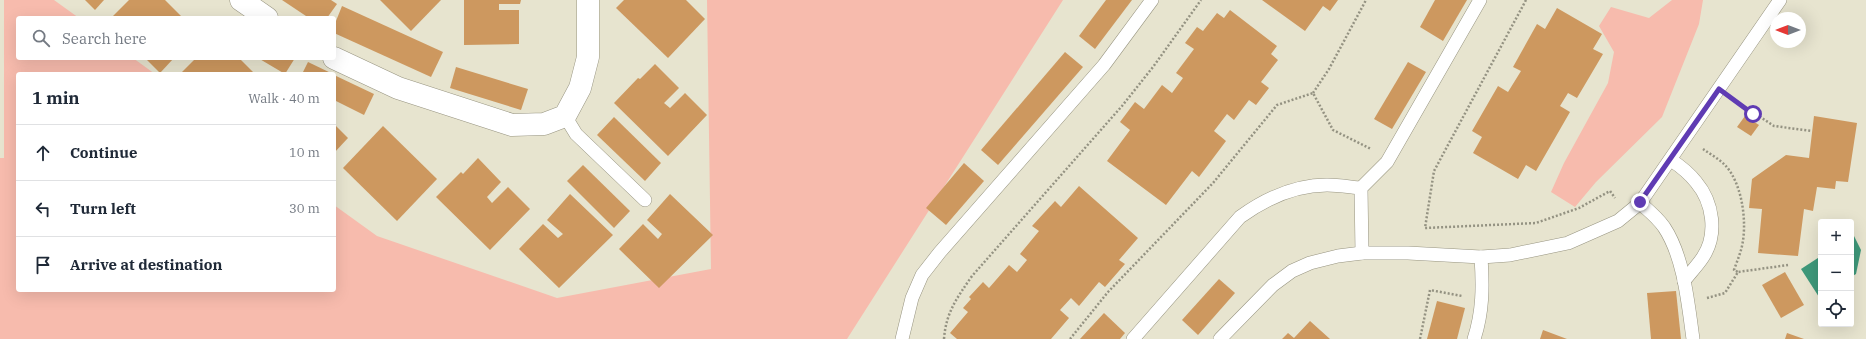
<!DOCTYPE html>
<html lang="en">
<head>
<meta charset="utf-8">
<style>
	body { margin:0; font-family:"IBM Plex Serif",serif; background:#f6f6f7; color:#1f2937 }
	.controls { position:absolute; right:12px; bottom:12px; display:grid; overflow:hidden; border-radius:4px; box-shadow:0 4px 16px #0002 }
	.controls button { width:36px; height:36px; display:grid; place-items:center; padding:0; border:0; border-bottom:1px solid #e0e1e3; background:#fff; color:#1f2937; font:20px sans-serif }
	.compass { position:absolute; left:1770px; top:12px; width:36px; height:36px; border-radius:50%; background:#fff; box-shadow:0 4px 16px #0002; rotate:270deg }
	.stop { position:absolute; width:12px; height:12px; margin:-9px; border:3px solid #5f3bb3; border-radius:50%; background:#fff }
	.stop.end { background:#5f3bb3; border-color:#fff; box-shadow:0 1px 4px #0008 }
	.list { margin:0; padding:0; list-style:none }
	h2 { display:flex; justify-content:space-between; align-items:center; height:52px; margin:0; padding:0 16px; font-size:17px }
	h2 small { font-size:13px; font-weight:400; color:#747a83 }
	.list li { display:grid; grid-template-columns:26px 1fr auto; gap:12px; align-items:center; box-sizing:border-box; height:56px; padding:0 16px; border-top:1px solid #e0e1e3 }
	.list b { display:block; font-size:15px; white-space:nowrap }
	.list em { font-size:13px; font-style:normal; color:#747a83 }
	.icon { flex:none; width:22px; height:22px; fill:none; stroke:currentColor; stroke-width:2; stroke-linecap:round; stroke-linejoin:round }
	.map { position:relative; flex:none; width:1866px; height:339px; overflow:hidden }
	.search { position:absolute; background:#fff; box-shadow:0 4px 16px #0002; left:16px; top:16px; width:320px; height:44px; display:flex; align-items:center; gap:10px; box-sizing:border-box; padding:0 14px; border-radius:4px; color:#747a83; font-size:15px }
	.panel { position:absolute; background:#fff; box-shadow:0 4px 16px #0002; left:16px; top:72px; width:320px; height:220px; border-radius:4px }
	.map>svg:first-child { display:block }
	.green { fill:#f7bbad }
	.water { fill:#3e987a }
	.building { fill:#cd985f }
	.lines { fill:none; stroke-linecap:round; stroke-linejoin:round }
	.lane-casing { stroke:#979480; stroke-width:14 }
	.street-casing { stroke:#979480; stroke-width:23 }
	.path { stroke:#949282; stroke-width:2.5; stroke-dasharray:2 2; stroke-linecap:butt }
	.lane { stroke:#fff; stroke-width:13 }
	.street { stroke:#fff; stroke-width:22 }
	.route { stroke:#5f3bb3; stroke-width:5 }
</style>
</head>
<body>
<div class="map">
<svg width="1866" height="339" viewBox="0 0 1866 339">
	<rect width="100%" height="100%" fill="#e7e4cf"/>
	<g class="green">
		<path d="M4,0H54L79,18H18V58H133L155,74H18V290H334V205L377,236L557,298L711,269L707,0H1063L847,339H0V158H4Z"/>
		<path d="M1672,0H1703L1699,24L1662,117L1596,182L1575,207L1551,192L1564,163L1608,83L1614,52L1599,26L1611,7L1649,18Z"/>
	</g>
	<g class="water">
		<path d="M1851,236H1854L1861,250L1856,274L1851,277Z"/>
		<path d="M1821,256V296L1819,297L1801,269Z"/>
	</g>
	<g class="building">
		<path d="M85,0H104L95,10Z"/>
		<path d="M129,0H165L183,18H111Z"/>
		<path d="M282,0H331L337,4L327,18H309Z"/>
		<path d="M380,0H441L411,31Z"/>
		<path d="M464,0H521L520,4H499V10H519V44L464,45Z"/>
		<path d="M624,0H686L705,19L668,58L616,8Z"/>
		<path d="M1106,0H1132L1095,49L1079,36Z"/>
		<path d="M1262,0H1338L1330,11L1323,6L1305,31Z"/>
		<path d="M1435,0H1467L1443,41L1420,27Z"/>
		<path d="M342,6L443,52L431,77L334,33V26Z"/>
		<path d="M1557,8L1602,34L1593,49L1603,54L1577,98L1568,93L1560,106L1570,112L1536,171L1526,165L1518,179L1473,153L1482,137L1472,131L1498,86L1508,92L1521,71L1513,67L1537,24L1545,29Z"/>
		<path d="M1230,10L1277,46L1271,54L1278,60L1261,82L1269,88L1256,105L1249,100L1234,120L1227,114L1214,131L1226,141L1199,177L1192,171L1166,205L1107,161L1130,130L1120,122L1135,102L1144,109L1162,85L1172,93L1183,78L1176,73L1194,49L1185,43L1197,27L1203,31L1217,13L1224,18Z"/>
		<path d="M1065,52L1083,67L998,165L981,150Z"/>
		<path d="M145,58H174L160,73Z"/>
		<path d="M196,58H239L255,74H180Z"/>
		<path d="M258,58H295L285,74Z"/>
		<path d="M308,62L333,74H302Z"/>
		<path d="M1408,62L1426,72L1392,129L1374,119Z"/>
		<path d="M655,64L679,88L664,103L670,108L685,93L707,115L668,156L614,103L638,78L640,79Z"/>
		<path d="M456,67L528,89L521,110L450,88Z"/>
		<path d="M334,75L374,94L364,115L334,100Z"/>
		<path d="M1745,116L1759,125L1751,136L1737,127Z"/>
		<path d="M1814,116L1857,123L1848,182L1836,181L1835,189L1817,187L1813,211L1804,209L1798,256L1758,253L1762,209L1749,208L1752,179L1786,155L1809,158Z"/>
		<path d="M614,117L661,163L645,181L597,135Z"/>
		<path d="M334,124L348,138L334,153Z"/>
		<path d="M383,126L437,179L397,221L343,168Z"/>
		<path d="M478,158L501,182L487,197L492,203L508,187L530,209L490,250L436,197L461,172L463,174Z"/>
		<path d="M964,163L984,181L946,225L926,208Z"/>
		<path d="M583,165L630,211L614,228L567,181Z"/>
		<path d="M1079,186L1138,238L1119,260L1125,264L1105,287L1099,282L1079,306L1071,298L1060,310L1069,318L1051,339H957L950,333L968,312L963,308L971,299L969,297L983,282L989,288L1009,265L1017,272L1027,260L1020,254L1039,231L1032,226L1055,201L1061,207Z"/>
		<path d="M570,194L613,235L559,288L519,249L543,224L558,238L563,234L547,220Z"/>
		<path d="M670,194L713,235L659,288L619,249L643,224L658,239L662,234L647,220Z"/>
		<path d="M1785,272L1804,305L1781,318L1762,285Z"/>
		<path d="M1219,279L1235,293L1198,335L1182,320Z"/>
		<path d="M1676,291L1681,339H1651L1647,293Z"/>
		<path d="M1437,301L1465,308L1457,339H1427Z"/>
		<path d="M1104,313L1125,333L1120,339H1080Z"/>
		<path d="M1310,321L1330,339H1282L1288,333L1294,338Z"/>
		<path d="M1543,330L1567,339H1540Z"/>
		<path d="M1787,333L1804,339H1785Z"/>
	</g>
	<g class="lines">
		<g class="lane-casing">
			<g id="lane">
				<path d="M565,116L576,134L645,200"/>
				<path d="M1671,160C1680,166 1689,173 1696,182C1713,202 1718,234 1703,257C1698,265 1690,273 1684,281"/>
				<path d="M1362,253L1361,188L1387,162L1480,0"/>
				<path d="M902,339L912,298L922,275L940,252L1104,65L1152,0"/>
				<path d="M1133,339L1240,217C1265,199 1296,185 1327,185C1338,185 1350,187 1361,188"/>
				<path d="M1220,339L1273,285L1292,271L1310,263L1338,256L1362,253H1408L1481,257L1510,255L1568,243L1618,221L1640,203"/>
				<path d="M1474,339C1483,312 1483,286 1481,257"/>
				<path d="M1693,339C1688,303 1684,257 1664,227C1657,217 1648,210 1640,203L1780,0"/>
			</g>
		</g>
		<g class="street-casing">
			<g id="street">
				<path d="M241,0L267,18"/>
				<path d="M334,58L398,88L512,125L544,124L565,116L580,88L588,57V0"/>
			</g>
		</g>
		<g class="path">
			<path d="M1526,0L1434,171L1425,228L1536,223L1579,208L1610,191L1615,198"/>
			<path d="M1313,93L1329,69L1366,0"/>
			<path d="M1736,101L1774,126L1812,131"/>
			<path d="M1703,149C1710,154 1719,159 1725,165C1743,184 1748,226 1741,250C1739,257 1736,264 1734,270L1738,272"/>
			<path d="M1707,298L1725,293L1738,272L1788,265"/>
			<path d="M944,339C946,312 957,298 972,276L1122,106L1153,67L1201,0"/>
			<path d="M1070,339L1108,292L1213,183L1277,105L1313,93L1333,130L1371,149"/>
			<path d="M1420,339L1430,290L1462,296"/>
		</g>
		<use href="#lane" class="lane"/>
		<use href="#street" class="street"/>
	</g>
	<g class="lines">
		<path class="route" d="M1640,202L1719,89L1753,114"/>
	</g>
</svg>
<div class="controls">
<button>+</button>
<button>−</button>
<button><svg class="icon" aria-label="locate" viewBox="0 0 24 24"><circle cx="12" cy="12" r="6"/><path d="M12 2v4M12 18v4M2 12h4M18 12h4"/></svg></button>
</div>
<svg class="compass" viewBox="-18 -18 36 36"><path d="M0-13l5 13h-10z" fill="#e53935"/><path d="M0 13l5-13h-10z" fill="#747a83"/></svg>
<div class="stop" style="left:1753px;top:114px"></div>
<div class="stop end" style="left:1640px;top:202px"></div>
<div class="search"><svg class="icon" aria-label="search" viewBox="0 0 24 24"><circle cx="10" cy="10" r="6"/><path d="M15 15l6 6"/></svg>Search here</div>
<section class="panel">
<h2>1 min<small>Walk · 40 m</small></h2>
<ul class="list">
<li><svg class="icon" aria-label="ahead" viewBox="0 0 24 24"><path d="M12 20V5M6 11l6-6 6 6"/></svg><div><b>Continue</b></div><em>10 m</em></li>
<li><svg class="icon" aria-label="left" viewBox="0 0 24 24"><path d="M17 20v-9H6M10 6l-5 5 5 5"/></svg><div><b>Turn left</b></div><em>30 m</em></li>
<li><svg class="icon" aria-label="arrive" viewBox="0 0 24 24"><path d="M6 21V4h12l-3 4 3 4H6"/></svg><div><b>Arrive at destination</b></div></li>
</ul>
</section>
</div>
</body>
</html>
